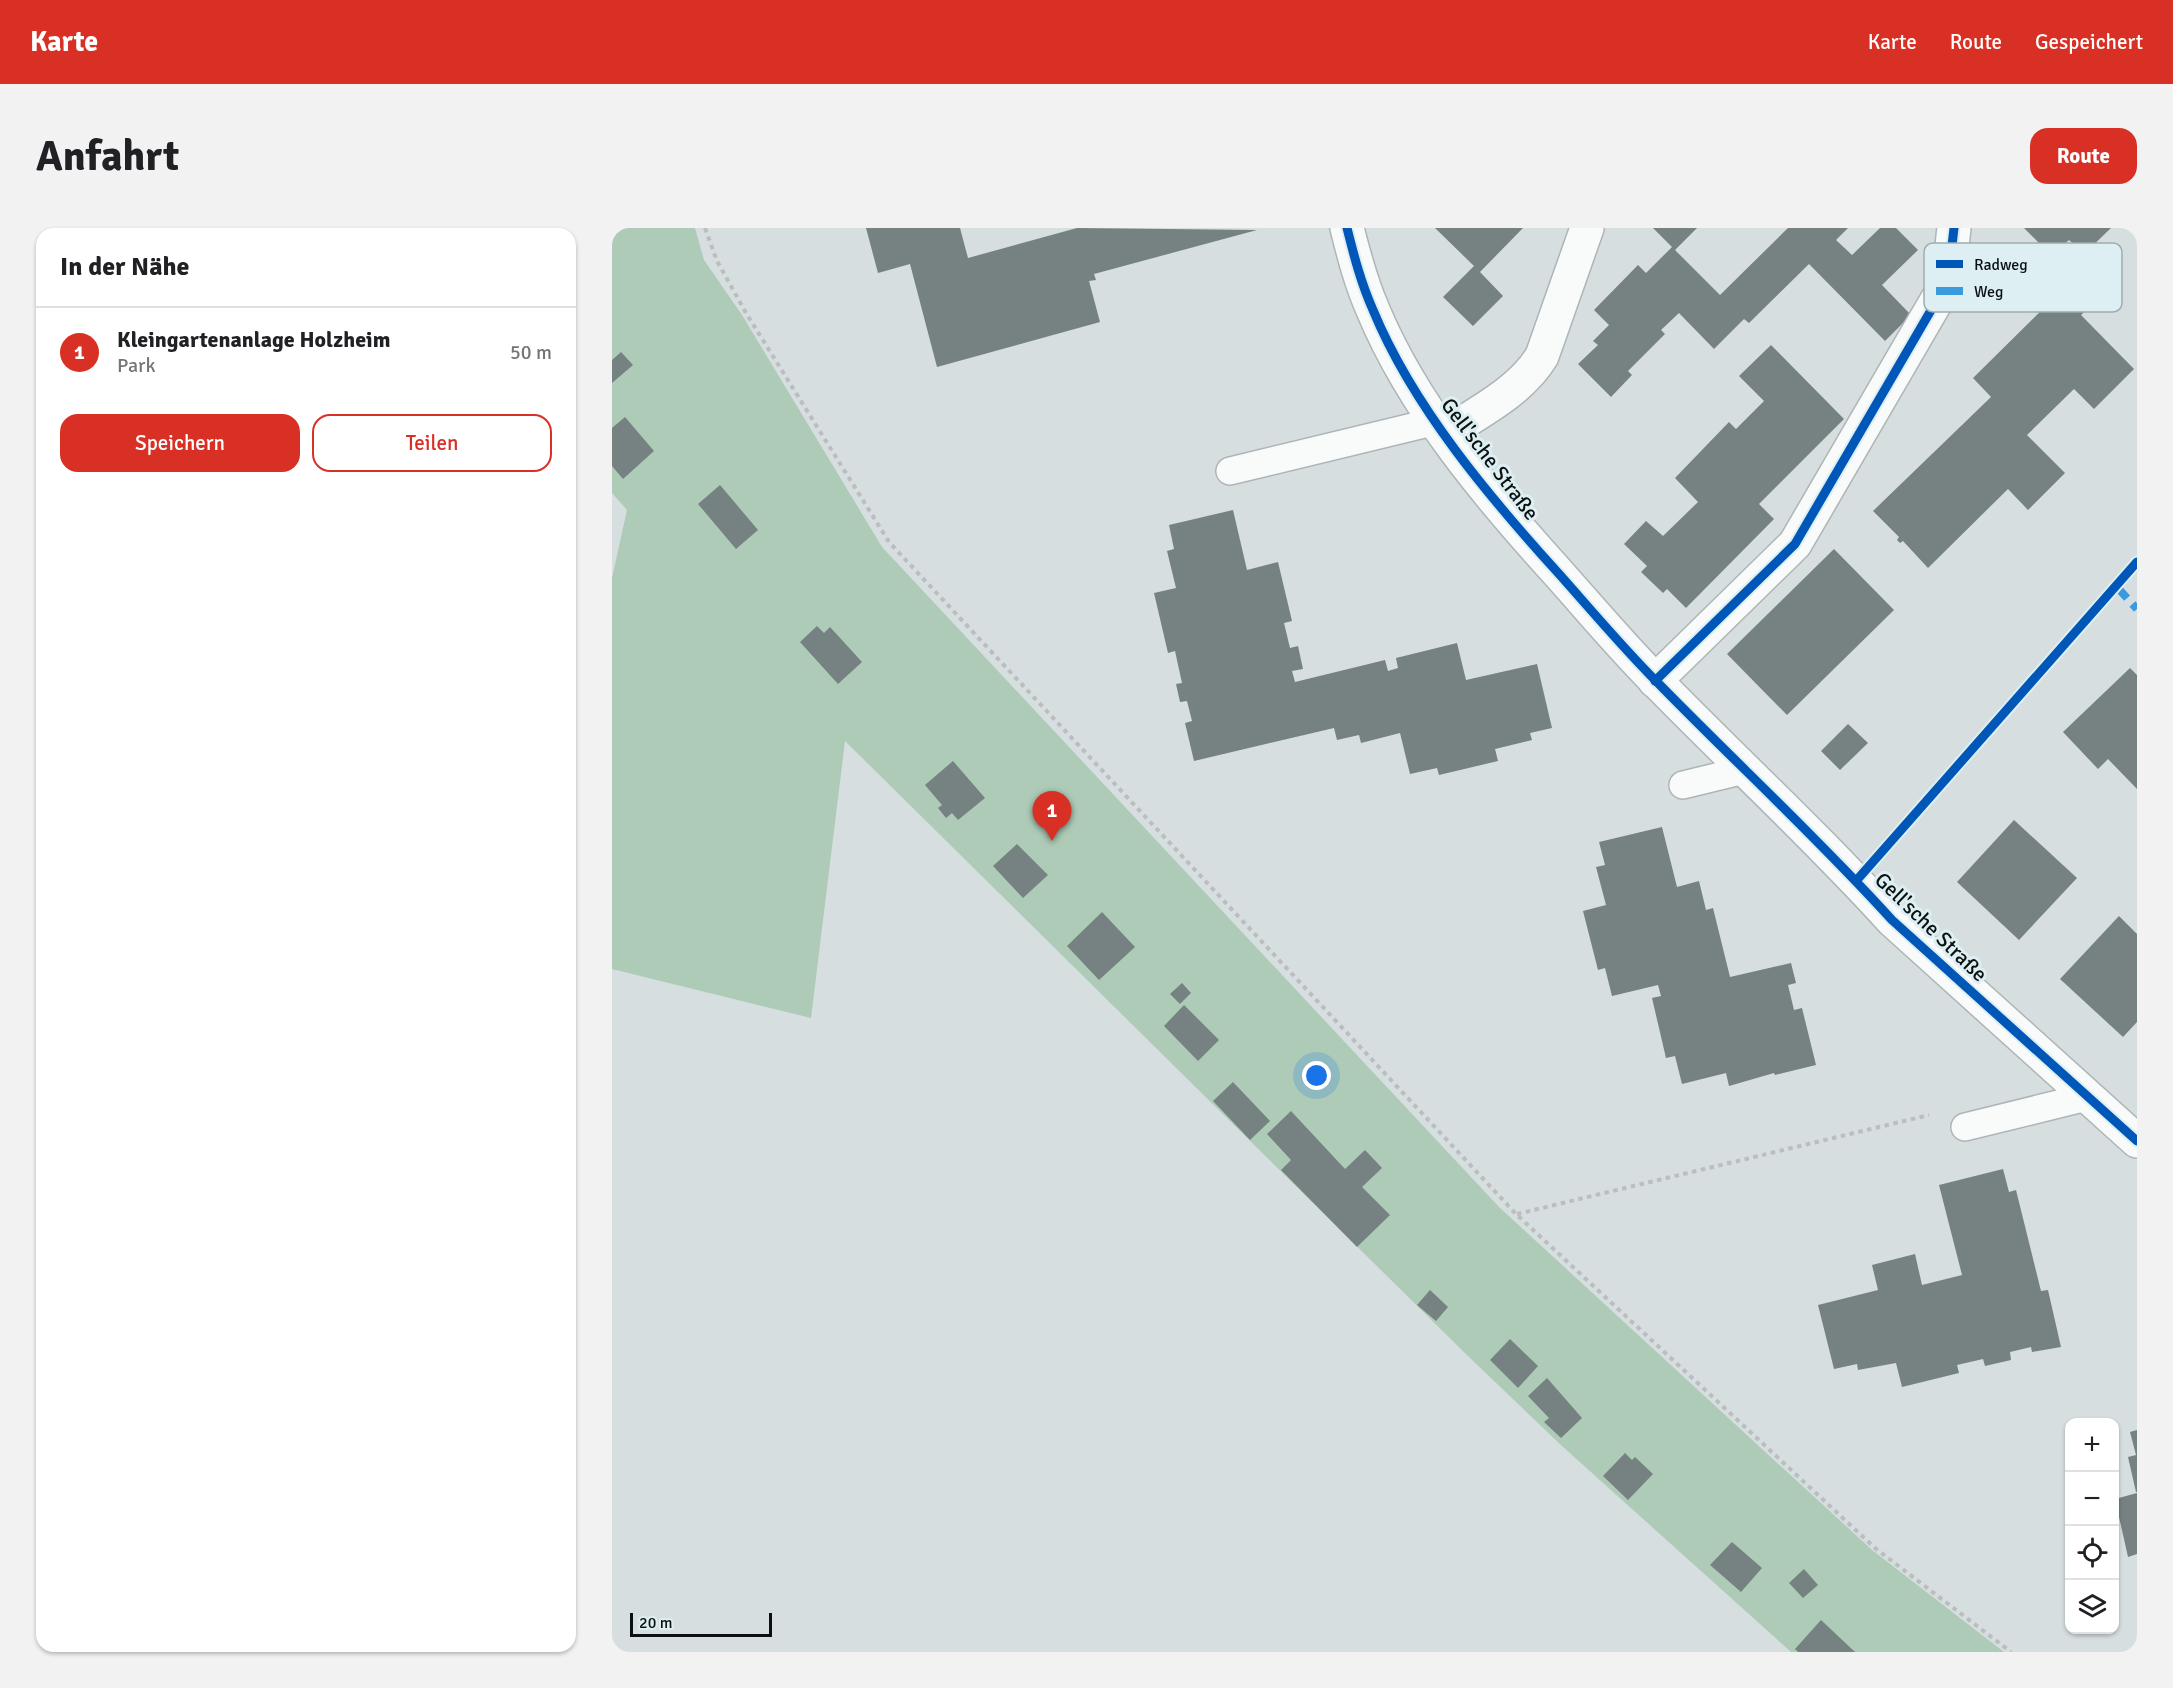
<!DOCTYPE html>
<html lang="de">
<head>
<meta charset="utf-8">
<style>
	body { margin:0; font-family:Signika,sans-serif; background:#f2f2f2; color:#202124 }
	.controls { position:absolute; right:18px; bottom:18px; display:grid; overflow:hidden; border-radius:12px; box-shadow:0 2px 4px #0004 }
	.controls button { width:54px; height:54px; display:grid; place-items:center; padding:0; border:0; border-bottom:2px solid #e0e0e0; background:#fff; color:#202124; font:30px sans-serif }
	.scale { position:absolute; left:18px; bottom:15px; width:142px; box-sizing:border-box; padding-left:6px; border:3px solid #0b1112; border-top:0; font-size:16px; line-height:21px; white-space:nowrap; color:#0b1112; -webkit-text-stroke:4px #deeff3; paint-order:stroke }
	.you { position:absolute; left:705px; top:848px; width:21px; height:21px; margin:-15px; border:4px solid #fff; border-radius:50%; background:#1a73e8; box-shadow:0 0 0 9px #1a73e833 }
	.badge { display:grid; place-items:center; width:39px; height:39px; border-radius:50%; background:#d93025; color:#fff; font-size:20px; font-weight:700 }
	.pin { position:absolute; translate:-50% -50px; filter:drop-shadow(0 2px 3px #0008) }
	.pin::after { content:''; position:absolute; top:32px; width:21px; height:18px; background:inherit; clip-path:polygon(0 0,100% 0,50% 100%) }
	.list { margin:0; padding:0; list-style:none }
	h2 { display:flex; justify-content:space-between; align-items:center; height:78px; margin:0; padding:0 24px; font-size:26px }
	h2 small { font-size:20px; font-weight:400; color:#757577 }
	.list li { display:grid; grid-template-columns:39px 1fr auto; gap:18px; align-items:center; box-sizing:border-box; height:90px; padding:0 24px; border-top:2px solid #e0e0e0 }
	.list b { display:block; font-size:22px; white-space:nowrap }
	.list p { margin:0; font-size:20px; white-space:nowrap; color:#757577 }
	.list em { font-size:20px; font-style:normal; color:#757577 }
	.actions { display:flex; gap:12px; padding:18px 24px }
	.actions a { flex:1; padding:14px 0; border:2px solid #d93025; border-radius:18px; text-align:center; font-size:21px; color:#d93025 }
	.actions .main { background:#d93025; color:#fff }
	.icon { flex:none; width:33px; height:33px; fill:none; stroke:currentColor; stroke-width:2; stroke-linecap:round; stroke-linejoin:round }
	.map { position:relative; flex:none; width:1525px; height:1424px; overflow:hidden; border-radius:18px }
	header { display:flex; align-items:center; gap:36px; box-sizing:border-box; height:84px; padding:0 30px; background:#d93025; color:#fff }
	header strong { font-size:28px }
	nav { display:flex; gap:33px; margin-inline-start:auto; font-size:21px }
	.intro { display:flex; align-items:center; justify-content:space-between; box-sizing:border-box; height:144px; padding:0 36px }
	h1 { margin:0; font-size:42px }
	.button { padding:15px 27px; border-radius:18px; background:#d93025; color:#fff; font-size:21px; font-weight:700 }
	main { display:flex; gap:36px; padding:0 36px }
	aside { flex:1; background:#fff; border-radius:18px; box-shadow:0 2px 4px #0004 }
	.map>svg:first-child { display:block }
	.green { fill:#adcbb7 }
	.building { fill:#768181 }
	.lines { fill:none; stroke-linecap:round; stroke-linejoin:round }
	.service-casing { stroke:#aeb5b7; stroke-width:30 }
	.minor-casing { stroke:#aeb5b7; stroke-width:36 }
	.path { stroke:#bbbdbe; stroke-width:4; stroke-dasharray:4.5 4.5; stroke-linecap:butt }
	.service { stroke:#f9fafa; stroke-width:27 }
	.minor { stroke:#f9fafa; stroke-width:33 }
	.quiet { stroke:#3a9ade; stroke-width:8; stroke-dasharray:15 8; stroke-linecap:butt }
	.cycleway-casing { stroke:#deeff3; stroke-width:13 }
	.cycleway { stroke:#0057b8; stroke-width:9 }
	.labels { text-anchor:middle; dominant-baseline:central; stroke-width:6; stroke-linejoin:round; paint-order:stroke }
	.street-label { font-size:21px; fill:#0b1112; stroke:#deeff3 }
	.key { fill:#deeff3; stroke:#9facb0; stroke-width:1.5 }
	.key-label { font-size:16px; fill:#0b1112 }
</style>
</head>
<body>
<header>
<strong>Karte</strong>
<nav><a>Karte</a><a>Route</a><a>Gespeichert</a></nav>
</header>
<div class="intro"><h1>Anfahrt</h1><a class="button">Route</a></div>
<main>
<aside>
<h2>In der Nähe<small></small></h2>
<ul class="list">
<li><span class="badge">1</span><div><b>Kleingartenanlage Holzheim</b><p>Park</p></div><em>50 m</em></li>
</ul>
<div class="actions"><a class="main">Speichern</a><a>Teilen</a></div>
</aside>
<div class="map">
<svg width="1525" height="1424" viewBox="0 0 1525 1424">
	<rect width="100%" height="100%" fill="#d6dee0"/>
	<path class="green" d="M0,0H83L92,32L130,87L270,319L887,979L1260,1322L1392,1424H1179L950,1218L858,1130L233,513L199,790L0,741V350L15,282L0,265Z"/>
	<g class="building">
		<path d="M254,0H348L356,30L465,0L645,2L482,46L484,52L477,53L488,94L325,139L298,36L266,45Z"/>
		<path d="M823,0H911L868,44L891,68L861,98L831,69L862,38Z"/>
		<path d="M1041,0H1085L1063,22L1108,67L1176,0H1236L1224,12L1240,27L1268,0H1284L1306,22L1270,57L1299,87L1273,113L1197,36L1137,95L1132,91L1102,121L1067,85L1049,102L1053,106L1016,143L1020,147L999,169L966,136L986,117L981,113L997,97L982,82L1026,37L1034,45L1060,19Z"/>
		<path d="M1412,0H1499L1472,26L1457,12L1440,28L1484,72L1469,87L1522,141L1482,181L1462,161L1415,207L1453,245L1416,282L1396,261L1316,340L1291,313L1288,315L1285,312L1287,309L1261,283L1379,169L1361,150L1447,65L1424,42L1439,27Z"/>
		<path d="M1159,117L1232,191L1147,276L1162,291L1074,380L1055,361L1051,365L1029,344L1035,338L1012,316L1034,293L1051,308L1086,274L1063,250L1117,194L1124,201L1152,173L1127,148Z"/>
		<path d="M9,124L21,137L0,155V132Z"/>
		<path d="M13,189L42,223L11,251L0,238V200Z"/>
		<path d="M108,257L146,302L124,321L86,276Z"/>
		<path d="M621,282L635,342L666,334L680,393L672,395L678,420L686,418L691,441L680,443L683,454L773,432L776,443L786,440L784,430L845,415L854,452L925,436L940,500L918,505L920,512L883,521L886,533L827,547L825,540L798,546L788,505L749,515L747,507L725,512L722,500L582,533L573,495L580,493L575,473L568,474L564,456L570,455L563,423L556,425L542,365L564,360L555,323L562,321L557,297Z"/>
		<path d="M1222,321L1282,382L1175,487L1115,426Z"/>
		<path d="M205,398L212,405L218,399L250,434L226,456L188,414Z"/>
		<path d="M1518,440L1525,447V561L1496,531L1486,541L1451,504Z"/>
		<path d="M1236,496L1256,515L1228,542L1209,523Z"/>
		<path d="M341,533L373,570L346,592L340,585L334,590L326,580L330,577L313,557Z"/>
		<path d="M1402,592L1465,650L1407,712L1345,654Z"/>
		<path d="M1050,599L1065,659L1087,653L1094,682L1101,680L1118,749L1179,735L1184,755L1176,757L1182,782L1190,780L1204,837L1163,847L1162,845L1117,858L1114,845L1070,856L1063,828L1054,830L1040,770L1049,768L1046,757L1000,768L993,740L986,742L971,683L994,677L984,639L993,637L987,614Z"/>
		<path d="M405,616L436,647L411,670L381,638Z"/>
		<path d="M490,684L523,719L487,752L455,718Z"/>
		<path d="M1507,688L1525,706V794L1511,809L1448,751Z"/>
		<path d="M570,755L579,765L568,776L558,766Z"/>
		<path d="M572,777L607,812L586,833L552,798Z"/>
		<path d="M621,854L658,893L638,912L601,873Z"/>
		<path d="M679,883L733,941L753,922L770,940L750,959L778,987L745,1019L669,942L679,932L655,906Z"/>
		<path d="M1391,941L1397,964L1404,962L1429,1063L1436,1062L1449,1119L1420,1124L1419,1119L1398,1124L1399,1132L1373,1138L1371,1131L1345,1137L1347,1145L1290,1159L1284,1135L1246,1142L1245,1136L1222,1141L1206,1077L1266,1062L1260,1037L1303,1026L1310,1057L1350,1047L1327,957Z"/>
		<path d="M818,1062L836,1079L824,1093L805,1077Z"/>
		<path d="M898,1111L926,1138L906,1160L878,1132Z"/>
		<path d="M935,1150L970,1190L949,1210L932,1194L937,1190L916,1168Z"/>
		<path d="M1525,1202V1264H1524L1516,1229L1524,1227L1518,1204Z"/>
		<path d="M1013,1225L1020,1232L1023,1229L1041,1246L1016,1272L991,1248Z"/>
		<path d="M1525,1265V1326L1516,1329L1503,1271Z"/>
		<path d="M1120,1314L1150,1340L1129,1364L1098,1337Z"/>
		<path d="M1192,1341L1206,1357L1191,1370L1177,1355Z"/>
		<path d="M1209,1392L1243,1424H1186L1183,1421Z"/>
	</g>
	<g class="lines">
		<g class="service-casing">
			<g id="service">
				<path d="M618,243L825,193"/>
				<path d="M1071,557L1133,542"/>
				<path d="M1353,899L1475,869"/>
			</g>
		</g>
		<g class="minor-casing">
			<g id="minor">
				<path d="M735,0C742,28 749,55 761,82C801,179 878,270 948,347C980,383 1011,420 1045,454C1123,534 1205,609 1280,692L1525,913"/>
				<path d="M833,206C867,184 909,163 930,128L975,0"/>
				<path d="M1043,453L1183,316L1336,53L1342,0"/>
			</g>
		</g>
		<g class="path">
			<path d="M93,0L105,33L134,85L277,314L904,986L1263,1320L1399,1424"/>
			<path d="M905,986L1317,887"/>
		</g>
		<use href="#service" class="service"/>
		<use href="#minor" class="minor"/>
		<path class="quiet" d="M1505,359L1525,381"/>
		<g class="cycleway-casing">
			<g id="cycleway">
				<path d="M735,0C742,28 749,55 761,82C801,179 878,270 948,347C980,383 1011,420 1045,454C1123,534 1205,609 1280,692L1525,913"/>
				<path d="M1043,453L1183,316L1336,53L1342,0"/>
				<path d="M1244,653L1525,334"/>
			</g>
		</g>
		<use href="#cycleway" class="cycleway"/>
	</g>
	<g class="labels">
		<g class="street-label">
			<text transform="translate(878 231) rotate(53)">Gell'sche Straße</text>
			<text transform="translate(1319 699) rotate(44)">Gell'sche Straße</text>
		</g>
	</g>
	<rect x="1312" y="15" width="198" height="69" rx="9" class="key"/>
	<rect x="1324" y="32" width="27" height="8" fill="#0057b8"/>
	<rect x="1324" y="59" width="27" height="8" fill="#3a9ade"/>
	<g class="key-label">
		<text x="1362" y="42">Radweg</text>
		<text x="1362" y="69">Weg</text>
	</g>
</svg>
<div class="controls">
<button>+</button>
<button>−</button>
<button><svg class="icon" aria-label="locate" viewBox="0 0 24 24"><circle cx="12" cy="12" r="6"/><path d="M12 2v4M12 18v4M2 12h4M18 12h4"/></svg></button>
<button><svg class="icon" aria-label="layers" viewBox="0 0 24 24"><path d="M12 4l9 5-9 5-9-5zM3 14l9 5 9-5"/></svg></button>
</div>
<div class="scale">20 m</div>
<div class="you"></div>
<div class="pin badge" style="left:440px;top:613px">1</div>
</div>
</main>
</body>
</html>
